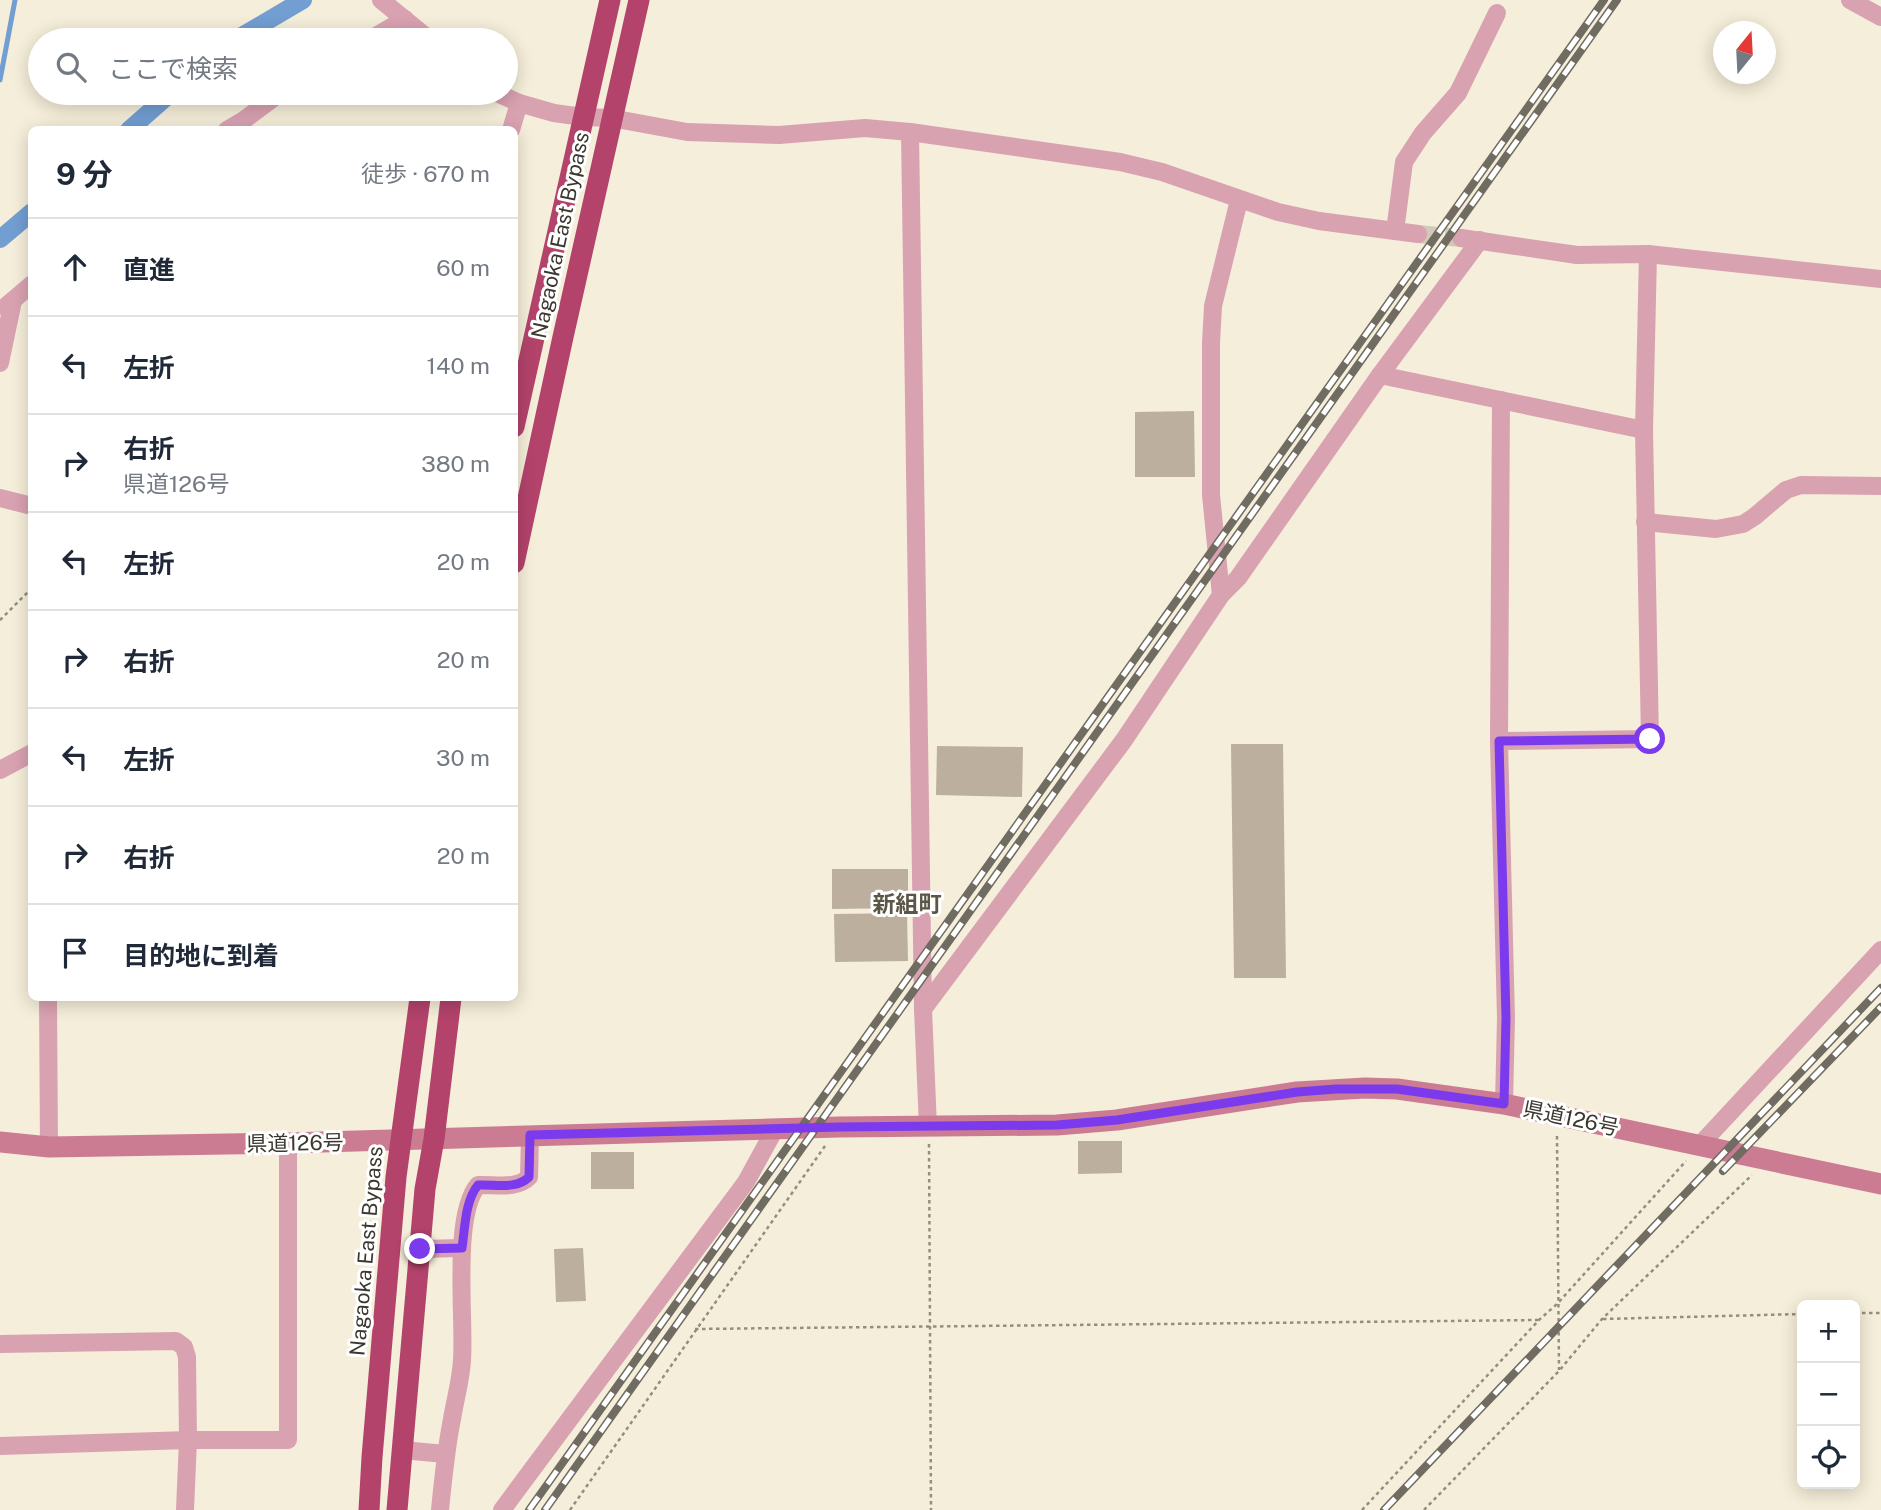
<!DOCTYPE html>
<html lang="ja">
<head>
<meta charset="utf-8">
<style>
	body { margin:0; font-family:"Public Sans","Noto Sans JP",sans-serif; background:#f2f2f3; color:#1f2937 }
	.controls { position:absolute; right:21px; bottom:21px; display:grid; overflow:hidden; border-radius:10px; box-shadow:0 4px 18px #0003 }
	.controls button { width:63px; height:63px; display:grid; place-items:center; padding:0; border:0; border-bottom:2px solid #e0e1e3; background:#fff; color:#1f2937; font:35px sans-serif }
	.compass { position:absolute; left:1713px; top:21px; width:63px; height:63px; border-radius:50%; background:#fff; box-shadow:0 4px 18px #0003; rotate:18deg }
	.stop { position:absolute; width:21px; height:21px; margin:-16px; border:5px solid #7c3aed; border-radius:50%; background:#fff }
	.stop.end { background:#7c3aed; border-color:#fff; box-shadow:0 2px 7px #0008 }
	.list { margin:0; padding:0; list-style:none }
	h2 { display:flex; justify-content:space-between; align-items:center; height:91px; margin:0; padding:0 28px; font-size:30px }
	h2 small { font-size:23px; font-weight:400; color:#747a83 }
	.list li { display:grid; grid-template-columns:46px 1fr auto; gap:21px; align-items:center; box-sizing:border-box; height:98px; padding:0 28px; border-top:2px solid #e0e1e3 }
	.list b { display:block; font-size:26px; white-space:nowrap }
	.list p { margin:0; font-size:23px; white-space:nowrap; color:#747a83 }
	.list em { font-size:23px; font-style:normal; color:#747a83 }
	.icon { flex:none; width:38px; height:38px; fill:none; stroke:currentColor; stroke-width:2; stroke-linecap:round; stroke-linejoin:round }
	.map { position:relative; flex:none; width:1881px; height:1510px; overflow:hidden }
	.search { position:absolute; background:#fff; box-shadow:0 4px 18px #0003; left:28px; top:28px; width:490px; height:77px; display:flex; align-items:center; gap:18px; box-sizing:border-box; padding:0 24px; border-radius:38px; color:#747a83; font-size:26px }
	.panel { position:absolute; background:#fff; box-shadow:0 4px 18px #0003; left:28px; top:126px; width:490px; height:875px; border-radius:10px }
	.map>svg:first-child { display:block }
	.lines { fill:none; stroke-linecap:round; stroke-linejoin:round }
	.stream { stroke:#729ed2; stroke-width:5 }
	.canal { stroke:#729ed2; stroke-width:18 }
	.building { fill:#bcaf9e }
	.street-tunnel { stroke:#d0cab8; stroke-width:18; stroke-dasharray:18 9; stroke-linecap:butt }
	.path { stroke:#938e80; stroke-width:2.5; stroke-dasharray:3.5 3.5; stroke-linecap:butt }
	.street { stroke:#d9a2b1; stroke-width:18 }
	.secondary { stroke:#cb7c93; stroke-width:21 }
	.highway { stroke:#b3436b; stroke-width:21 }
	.rail-casing { stroke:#706c61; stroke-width:8 }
	.rail { stroke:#fff; stroke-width:5; stroke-dasharray:16; stroke-linecap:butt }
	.route { stroke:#7c3aed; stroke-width:9 }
	.labels { text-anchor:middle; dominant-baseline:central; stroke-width:6; stroke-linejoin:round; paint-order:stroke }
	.street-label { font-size:21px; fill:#3b3830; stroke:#fff }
	.neighbourhood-label { font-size:23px; font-weight:bold; fill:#5c5645; stroke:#fff }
</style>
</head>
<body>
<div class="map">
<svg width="1881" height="1510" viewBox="0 0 1881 1510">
	<rect width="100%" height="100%" fill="#f5eeda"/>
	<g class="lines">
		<path class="stream" d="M0,80L15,0"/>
		<g class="canal">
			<path d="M235,40L303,0"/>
			<path d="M129,130L171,93"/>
			<path d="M0,239L32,212"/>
		</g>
	</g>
	<g class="building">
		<path d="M1194,411L1195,477H1135V412Z"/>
		<path d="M1231,744H1283L1286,978H1234Z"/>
		<path d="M937,746L1023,747L1022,797L936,795Z"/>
		<path d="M832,869H908V908L832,909Z"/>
		<path d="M907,913L908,961L835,962L834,914Z"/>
		<path d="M1078,1141H1122V1173L1078,1174Z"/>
		<rect x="591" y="1152" width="43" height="37"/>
		<path d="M583,1248L586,1301L556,1302L554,1249Z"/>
	</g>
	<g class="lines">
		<path class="street-tunnel" d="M1418,234L1461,238"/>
		<g class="path">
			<path d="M0,620L32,588"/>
			<path d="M1557,1136L1559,1370"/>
			<path d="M929,1144L931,1510"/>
			<path d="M1855,1313H1881"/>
			<path d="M1603,1319L1802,1314"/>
			<path d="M695,1329L1539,1320"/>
			<path d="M570,1510L825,1146"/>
			<path d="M1362,1510L1539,1320L1557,1304L1686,1161"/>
			<path d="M1424,1510L1559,1371L1602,1319L1752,1175"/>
		</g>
		<g class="street">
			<path d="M381,0L430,40"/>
			<path d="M1850,0L1881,17"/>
			<path d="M369,40L405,19"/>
			<path d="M497,93L519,103L554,113L583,117L611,118L687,132L779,135L865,128L910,132L1120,162L1162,172L1278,212L1319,221L1418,234"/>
			<path d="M227,130L244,120L280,93"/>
			<path d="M511,130L519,103"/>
			<path d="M910,132L923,1009L928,1127"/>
			<path d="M1395,231L1404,162L1423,133L1458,93L1497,13"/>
			<path d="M1461,238L1577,255L1648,254L1881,279"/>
			<path d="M5,307L32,284"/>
			<path d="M0,363L13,301"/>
			<path d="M1380,375L1644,430"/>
			<path d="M1501,400L1499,741L1506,1018L1504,1104"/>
			<path d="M0,498L32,506"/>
			<path d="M1645,522L1716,529L1743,524L1754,517L1786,490L1801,485L1881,486"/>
			<path d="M1221,595L1211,495V343L1213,306L1239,200"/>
			<path d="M1499,741L1650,739L1644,430L1648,254"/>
			<path d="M0,770L32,753"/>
			<path d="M48,998L49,1147"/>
			<path d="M923,1009L1124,740L1221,595L1238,578L1380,375L1480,240"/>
			<path d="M1699,1146L1881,950"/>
			<path d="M420,1249L462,1248"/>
			<path d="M0,1344L176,1341L184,1347L187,1357L188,1440L185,1510"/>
			<path d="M0,1446L188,1440H288V1143"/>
			<path d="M402,1450L445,1454"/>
			<path d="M440,1510C443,1479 446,1449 452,1419C455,1400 461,1380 462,1360C465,1319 452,1216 478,1185C495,1184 516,1190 529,1177L530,1135"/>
			<path d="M502,1510L746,1182L775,1129"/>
		</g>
		<path class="secondary" d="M0,1142L49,1147L288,1143L839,1127L1057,1125L1117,1120L1297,1092L1365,1088L1397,1089L1504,1104L1881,1184"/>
		<g class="highway">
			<path d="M514,427L610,0"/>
			<path d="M514,563L563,337L639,0"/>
			<path d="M369,1510L372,1457L396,1177L420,998"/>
			<path d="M397,1510L425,1189L434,1139L451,998"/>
		</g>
		<g class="rail-casing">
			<g id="rail">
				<path d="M1723,1171L1881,1007"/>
				<path d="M529,1510L1604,0"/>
				<path d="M545,1510L1617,0"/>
				<path d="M1384,1510L1881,988"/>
			</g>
		</g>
		<use href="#rail" class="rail"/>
	</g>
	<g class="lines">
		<path class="route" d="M420,1249L462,1248C465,1228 465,1201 478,1185C495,1184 516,1190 529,1177L530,1135L839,1127L1057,1125L1117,1120L1297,1092L1336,1089H1397L1504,1104L1506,1018L1499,741L1650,739"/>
	</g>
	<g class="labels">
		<g class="street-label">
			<text transform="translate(560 235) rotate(-78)">Nagaoka East Bypass</text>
			<text transform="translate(1571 1118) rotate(12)">県道126号</text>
			<text transform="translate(295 1143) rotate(-1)">県道126号</text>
			<text transform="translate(366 1251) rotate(-85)">Nagaoka East Bypass</text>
		</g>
		<g class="neighbourhood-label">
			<text x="907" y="903">新組町</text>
		</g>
	</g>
</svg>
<div class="controls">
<button>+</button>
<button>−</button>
<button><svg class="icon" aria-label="locate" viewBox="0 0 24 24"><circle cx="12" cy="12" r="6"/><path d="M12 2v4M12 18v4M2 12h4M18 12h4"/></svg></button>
</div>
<svg class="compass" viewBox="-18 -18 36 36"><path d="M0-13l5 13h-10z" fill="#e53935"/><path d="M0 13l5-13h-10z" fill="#747a83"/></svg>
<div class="stop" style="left:1650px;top:739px"></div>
<div class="stop end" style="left:420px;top:1249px"></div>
<div class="search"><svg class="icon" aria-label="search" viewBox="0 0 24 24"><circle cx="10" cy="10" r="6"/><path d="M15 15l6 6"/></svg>ここで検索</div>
<section class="panel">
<h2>9 分<small>徒歩 · 670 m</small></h2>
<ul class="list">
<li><svg class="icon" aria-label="ahead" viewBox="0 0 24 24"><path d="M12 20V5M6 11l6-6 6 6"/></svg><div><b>直進</b></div><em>60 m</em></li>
<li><svg class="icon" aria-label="left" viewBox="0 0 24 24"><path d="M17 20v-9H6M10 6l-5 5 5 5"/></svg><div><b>左折</b></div><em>140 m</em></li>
<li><svg class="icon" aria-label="right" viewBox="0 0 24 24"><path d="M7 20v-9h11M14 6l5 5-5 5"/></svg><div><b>右折</b><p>県道126号</p></div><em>380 m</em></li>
<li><svg class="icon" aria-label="left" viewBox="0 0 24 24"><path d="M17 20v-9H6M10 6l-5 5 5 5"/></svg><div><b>左折</b></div><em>20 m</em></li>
<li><svg class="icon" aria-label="right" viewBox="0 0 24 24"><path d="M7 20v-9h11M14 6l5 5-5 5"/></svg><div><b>右折</b></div><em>20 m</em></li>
<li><svg class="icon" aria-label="left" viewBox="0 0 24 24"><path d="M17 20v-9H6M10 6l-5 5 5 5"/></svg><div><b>左折</b></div><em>30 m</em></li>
<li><svg class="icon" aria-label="right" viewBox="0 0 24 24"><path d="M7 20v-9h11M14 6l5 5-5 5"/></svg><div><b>右折</b></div><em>20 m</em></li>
<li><svg class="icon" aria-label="arrive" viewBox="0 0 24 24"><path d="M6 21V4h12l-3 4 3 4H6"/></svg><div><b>目的地に到着</b></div></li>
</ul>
</section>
</div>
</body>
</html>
